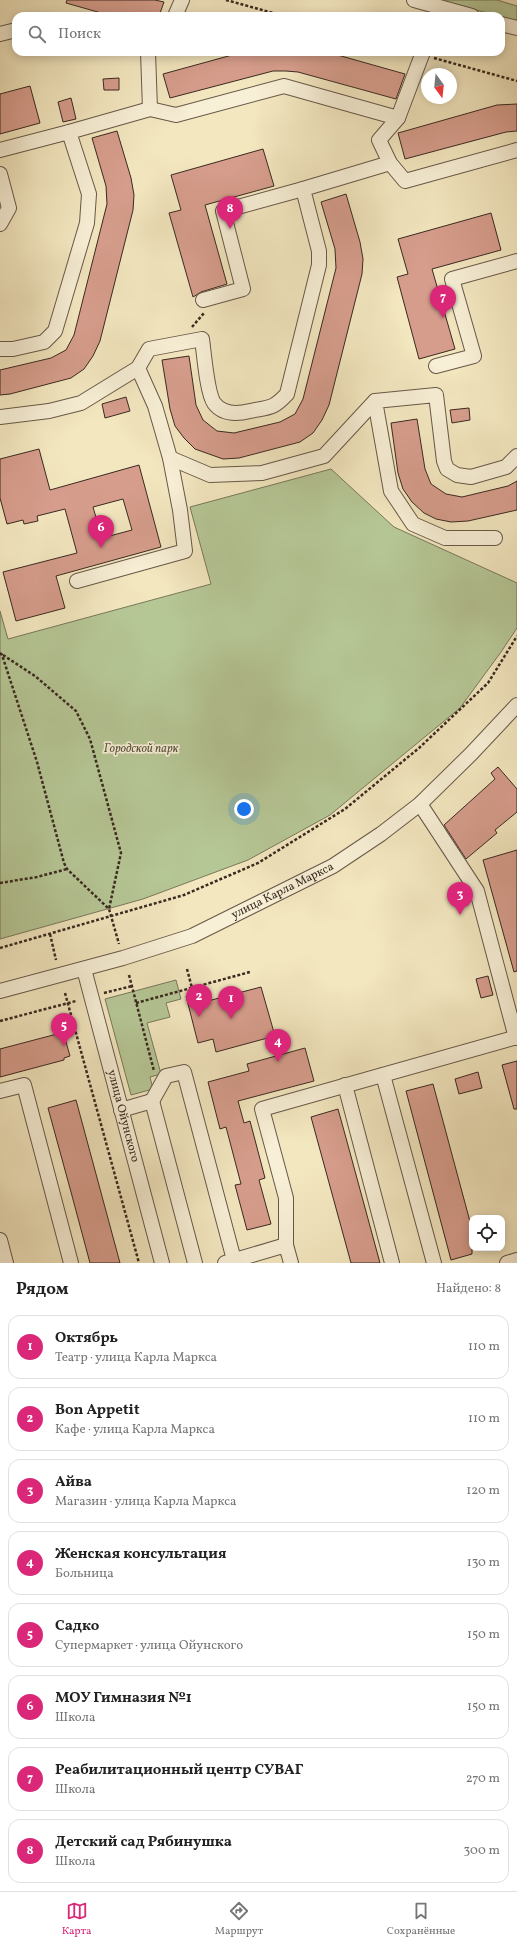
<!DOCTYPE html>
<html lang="ru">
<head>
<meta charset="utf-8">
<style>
	body { margin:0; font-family:Vollkorn,serif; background:#f2f2f2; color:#222 }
	.controls { position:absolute; right:12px; bottom:12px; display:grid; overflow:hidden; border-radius:8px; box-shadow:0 2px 10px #0003 }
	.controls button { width:36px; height:36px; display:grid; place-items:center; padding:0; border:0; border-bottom:1px solid #e0e0e0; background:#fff; color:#222; font:20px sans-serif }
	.compass { position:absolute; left:421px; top:68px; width:36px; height:36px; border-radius:50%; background:#fff; box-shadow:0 2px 10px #0003; rotate:165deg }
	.you { position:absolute; left:244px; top:809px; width:14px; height:14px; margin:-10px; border:3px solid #fff; border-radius:50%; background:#1a73e8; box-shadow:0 0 0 6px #1a73e833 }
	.badge { display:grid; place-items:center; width:26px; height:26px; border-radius:50%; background:#db2777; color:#fff; font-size:13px; font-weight:700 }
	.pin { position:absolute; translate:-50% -33px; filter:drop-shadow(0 1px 2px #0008) }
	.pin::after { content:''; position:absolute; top:21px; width:14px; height:12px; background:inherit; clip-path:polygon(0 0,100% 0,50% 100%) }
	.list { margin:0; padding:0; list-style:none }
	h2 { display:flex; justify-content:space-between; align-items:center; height:52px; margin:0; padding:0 16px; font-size:17px }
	h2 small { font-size:13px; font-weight:400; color:#767676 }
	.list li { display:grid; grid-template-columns:26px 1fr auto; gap:12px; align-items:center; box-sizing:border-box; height:64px; margin:0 8px 8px; padding:0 8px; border:1px solid #e0e0e0; border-radius:12px }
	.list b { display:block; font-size:15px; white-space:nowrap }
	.list p { margin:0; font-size:13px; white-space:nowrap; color:#767676 }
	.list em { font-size:13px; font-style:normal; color:#767676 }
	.icon { flex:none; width:22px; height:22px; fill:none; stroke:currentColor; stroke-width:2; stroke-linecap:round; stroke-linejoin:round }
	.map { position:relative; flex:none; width:517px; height:1263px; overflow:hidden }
	.search { position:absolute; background:#fff; box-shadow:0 2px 10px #0003; left:12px; right:12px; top:12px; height:44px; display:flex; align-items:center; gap:10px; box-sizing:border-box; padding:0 14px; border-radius:12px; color:#767676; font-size:15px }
	.sheet { height:628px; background:#fff }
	nav { display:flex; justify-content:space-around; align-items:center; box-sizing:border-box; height:56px; border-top:1px solid #e0e0e0; background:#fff; font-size:11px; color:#767676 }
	nav a { display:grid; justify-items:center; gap:2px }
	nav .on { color:#db2777 }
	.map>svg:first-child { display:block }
	.green { fill:#b6c796; stroke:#78785b }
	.building { fill:#d69d8c; stroke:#3a2920; fill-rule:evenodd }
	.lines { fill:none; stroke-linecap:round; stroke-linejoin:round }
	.minor-casing { stroke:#685848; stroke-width:16 }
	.path { stroke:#3a2920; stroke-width:2.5; stroke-dasharray:3 2; stroke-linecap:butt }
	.minor { stroke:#f7efd6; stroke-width:14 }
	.labels { text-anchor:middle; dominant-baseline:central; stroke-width:3.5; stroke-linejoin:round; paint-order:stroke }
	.park-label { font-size:12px; font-style:italic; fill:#59503e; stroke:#f7efd6 }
	.street-label { font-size:12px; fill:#3a2920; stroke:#f7efd6 }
</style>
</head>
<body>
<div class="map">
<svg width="517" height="1263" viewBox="0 0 517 1263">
	<rect width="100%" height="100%" fill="#f3e7c0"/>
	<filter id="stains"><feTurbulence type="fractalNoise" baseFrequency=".005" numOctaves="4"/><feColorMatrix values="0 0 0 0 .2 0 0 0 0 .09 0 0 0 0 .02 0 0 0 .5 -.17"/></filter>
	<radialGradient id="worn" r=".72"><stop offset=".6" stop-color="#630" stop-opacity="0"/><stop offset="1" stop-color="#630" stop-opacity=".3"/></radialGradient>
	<g class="green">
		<path d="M439,0H497L517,6V21Z"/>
		<path d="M331,469L394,527L517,583V628L501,652L460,708L330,815L248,860L143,899L0,939V611L8,639L211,584L190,507Z"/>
		<path d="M176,980L181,999L166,1003L170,1017L147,1023L161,1074L150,1077L153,1089L131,1095L105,999Z"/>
	</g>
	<g class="building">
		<path d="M67,0H155L164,2L159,16H112L66,3Z"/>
		<path d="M243,52H327L405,74L396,99L298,72L286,71H273L170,98L163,74Z"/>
		<path d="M119,78V90H104L103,79Z"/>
		<path d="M30,86L40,123L0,134V94Z"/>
		<path d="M71,98L76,119L63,122L58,102Z"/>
		<path d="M517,104V131L506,132L405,159L398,133L497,105Z"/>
		<path d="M117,131L131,178L134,195L133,210L100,341L93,356L84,369L71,378L10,394L0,395V370L51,358L66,350L74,335L107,204L106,186L92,138Z"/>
		<path d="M263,149L274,186L205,205L227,284L201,292L193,297L169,213L181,210L171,175Z"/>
		<path d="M346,194L360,242L363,259L362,274L329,405L322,420L313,433L300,442L239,458L223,459L195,449L184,438L175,426L170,409L162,360L189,356L196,405L203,420L217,431L234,433L280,422L295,414L303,399L336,268L335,249L321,202Z"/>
		<path d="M491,213L501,250L432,269L455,349L419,359L397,277L408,274L398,239Z"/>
		<path d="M126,397L130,411L105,418L102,404Z"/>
		<path d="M469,408L470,420L452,423L450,410Z"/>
		<path d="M417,419L425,469L431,484L446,494L462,497L508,486L517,481V510L468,521L451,522L436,519L424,513L412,502L403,489L398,473L391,423Z"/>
		<path d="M39,449L50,490L139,465L161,547L56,576L65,608L16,621L3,572L77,553L65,509L37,516L38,521L24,524L23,520L7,524L0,498V459ZM123,499L132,530L102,538L93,507Z"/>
		<path d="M498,767L517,789V812L495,830L497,833L466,859L444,825L495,779L491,773Z"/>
		<path d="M517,850V971L514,972L483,860Z"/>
		<path d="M488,976L493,995L481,998L476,979Z"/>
		<path d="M261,987L275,1036L216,1052L213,1039L198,1043L186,996L202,991L204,1002Z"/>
		<path d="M57,1034L58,1037L64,1035L70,1056L64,1058V1060L0,1077V1049Z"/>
		<path d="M305,1048L314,1081L238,1101L244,1123L250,1121L265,1178L259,1180L271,1224L247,1230L235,1185L241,1184L226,1127L220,1129L208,1082L249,1071L247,1064Z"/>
		<path d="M517,1061V1109H514L502,1065Z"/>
		<path d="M478,1072L482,1088L459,1094L455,1079Z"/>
		<path d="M433,1084L472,1229V1254L451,1260L406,1091Z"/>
		<path d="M76,1100L120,1263H90L71,1192L48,1108Z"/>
		<path d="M338,1109L346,1138L380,1263H351L311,1117Z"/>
	</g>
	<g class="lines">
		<g class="minor-casing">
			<g id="minor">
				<path d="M414,0L472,16"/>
				<path d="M175,16L182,0"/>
				<path d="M501,24L517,28"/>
				<path d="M0,34L16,30"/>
				<path d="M148,52L150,109"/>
				<path d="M423,52L398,118L379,140L390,163L405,181L517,150"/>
				<path d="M0,150L69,132"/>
				<path d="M0,174L9,208L0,224"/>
				<path d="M203,300L243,289L223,211L303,189"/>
				<path d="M0,349H13L44,342L55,331L87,223L89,194L69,132L150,109L176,115L284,86L398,118"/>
				<path d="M436,366L474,356L452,279L517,261"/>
				<path d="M138,368L155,406L170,458L210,475L262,473L324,456L375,401"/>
				<path d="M0,417L49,411L81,403L138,368L149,349L202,339C204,353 207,393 214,403C223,415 238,414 250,411C270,407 273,409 287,394L319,265V251L303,189L390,163"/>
				<path d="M495,538H445L413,524L391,491L375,401L436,395L444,461L447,469L457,475L471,477L506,467L517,456"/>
				<path d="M77,581L185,551L180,510L170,458"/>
				<path d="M420,804L477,891L516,1038"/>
				<path id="s1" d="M84,969L162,1263"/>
				<path id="s2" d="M0,991L123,958L192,936L333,866L381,834L420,804L471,754L517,705"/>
				<path d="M383,1075L434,1263"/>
				<path d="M345,1085L392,1263"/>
				<path d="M0,1091L24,1085L71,1263"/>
				<path d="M152,1101L166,1076L184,1072L234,1260"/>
				<path d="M121,1110L152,1101L195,1263"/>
				<path d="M0,1240L6,1263"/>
				<path d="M286,1245V1198L262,1109L517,1037"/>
				<path d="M225,1263L286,1245L291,1263"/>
				<path d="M507,1263L517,1260"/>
			</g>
		</g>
		<g class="path">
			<path d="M226,0L284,16"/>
			<path d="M434,58L517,81"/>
			<path d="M192,327L204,313"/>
			<path d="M0,653L2,655L37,762L64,863L67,869L109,909L119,944"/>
			<path d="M3,655L35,676L76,711L90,739L121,853L109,909"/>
			<path d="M0,883L37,877L67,869"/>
			<path d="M50,934L56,960"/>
			<path d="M0,948L184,895L258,863L345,809L419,748L488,683L517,636"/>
			<path d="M187,969L192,988"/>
			<path d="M129,975L154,1071"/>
			<path d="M65,993L139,1263"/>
			<path d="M104,993L132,986"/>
			<path d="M136,1003L250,972"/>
			<path d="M0,1021L76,1001"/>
		</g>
		<use href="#minor" class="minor"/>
	</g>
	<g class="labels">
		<g class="park-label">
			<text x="141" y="749">Городской парк</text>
		</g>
		<g class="street-label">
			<text stroke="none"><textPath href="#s2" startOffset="301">улица Карла Маркса</textPath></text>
			<text stroke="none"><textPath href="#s1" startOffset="152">улица Ойунского</textPath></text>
		</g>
	</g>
	<rect width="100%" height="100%" filter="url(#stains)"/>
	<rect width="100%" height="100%" fill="url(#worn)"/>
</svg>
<div class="controls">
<button><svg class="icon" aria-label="locate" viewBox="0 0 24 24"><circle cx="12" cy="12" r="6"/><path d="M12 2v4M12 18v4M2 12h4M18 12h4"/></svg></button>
</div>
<svg class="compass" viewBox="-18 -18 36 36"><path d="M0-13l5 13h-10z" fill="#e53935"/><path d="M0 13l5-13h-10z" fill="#767676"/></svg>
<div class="you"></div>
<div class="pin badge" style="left:231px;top:1019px">1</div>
<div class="pin badge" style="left:199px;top:1017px">2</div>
<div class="pin badge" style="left:460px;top:915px">3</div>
<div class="pin badge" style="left:278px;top:1062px">4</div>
<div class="pin badge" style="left:64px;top:1046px">5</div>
<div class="pin badge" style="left:101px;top:548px">6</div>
<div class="pin badge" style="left:443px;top:318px">7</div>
<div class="pin badge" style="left:230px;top:229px">8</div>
<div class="search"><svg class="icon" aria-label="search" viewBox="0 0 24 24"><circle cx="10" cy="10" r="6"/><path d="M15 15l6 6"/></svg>Поиск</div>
</div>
<section class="sheet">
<h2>Рядом<small>Найдено: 8</small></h2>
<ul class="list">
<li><span class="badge">1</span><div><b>Октябрь</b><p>Театр · улица Карла Маркса</p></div><em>110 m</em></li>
<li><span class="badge">2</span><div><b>Bon Appetit</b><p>Кафе · улица Карла Маркса</p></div><em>110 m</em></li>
<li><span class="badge">3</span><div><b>Айва</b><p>Магазин · улица Карла Маркса</p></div><em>120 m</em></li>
<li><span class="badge">4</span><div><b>Женская консультация</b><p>Больница</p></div><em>130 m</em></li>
<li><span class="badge">5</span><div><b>Садко</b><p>Супермаркет · улица Ойунского</p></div><em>150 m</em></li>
<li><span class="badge">6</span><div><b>МОУ Гимназия №1</b><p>Школа</p></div><em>150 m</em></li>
<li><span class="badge">7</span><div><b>Реабилитационный центр СУВАГ</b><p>Школа</p></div><em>270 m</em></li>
<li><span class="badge">8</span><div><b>Детский сад Рябинушка</b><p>Школа</p></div><em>300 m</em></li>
</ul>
</section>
<nav>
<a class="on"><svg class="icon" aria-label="map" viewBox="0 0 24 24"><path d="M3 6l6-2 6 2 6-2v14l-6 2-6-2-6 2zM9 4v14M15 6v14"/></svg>Карта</a>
<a><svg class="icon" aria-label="directions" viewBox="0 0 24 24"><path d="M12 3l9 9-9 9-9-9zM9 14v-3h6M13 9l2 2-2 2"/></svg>Маршрут</a>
<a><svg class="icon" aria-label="saved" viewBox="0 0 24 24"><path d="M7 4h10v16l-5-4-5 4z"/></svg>Сохранённые</a>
</nav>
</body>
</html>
